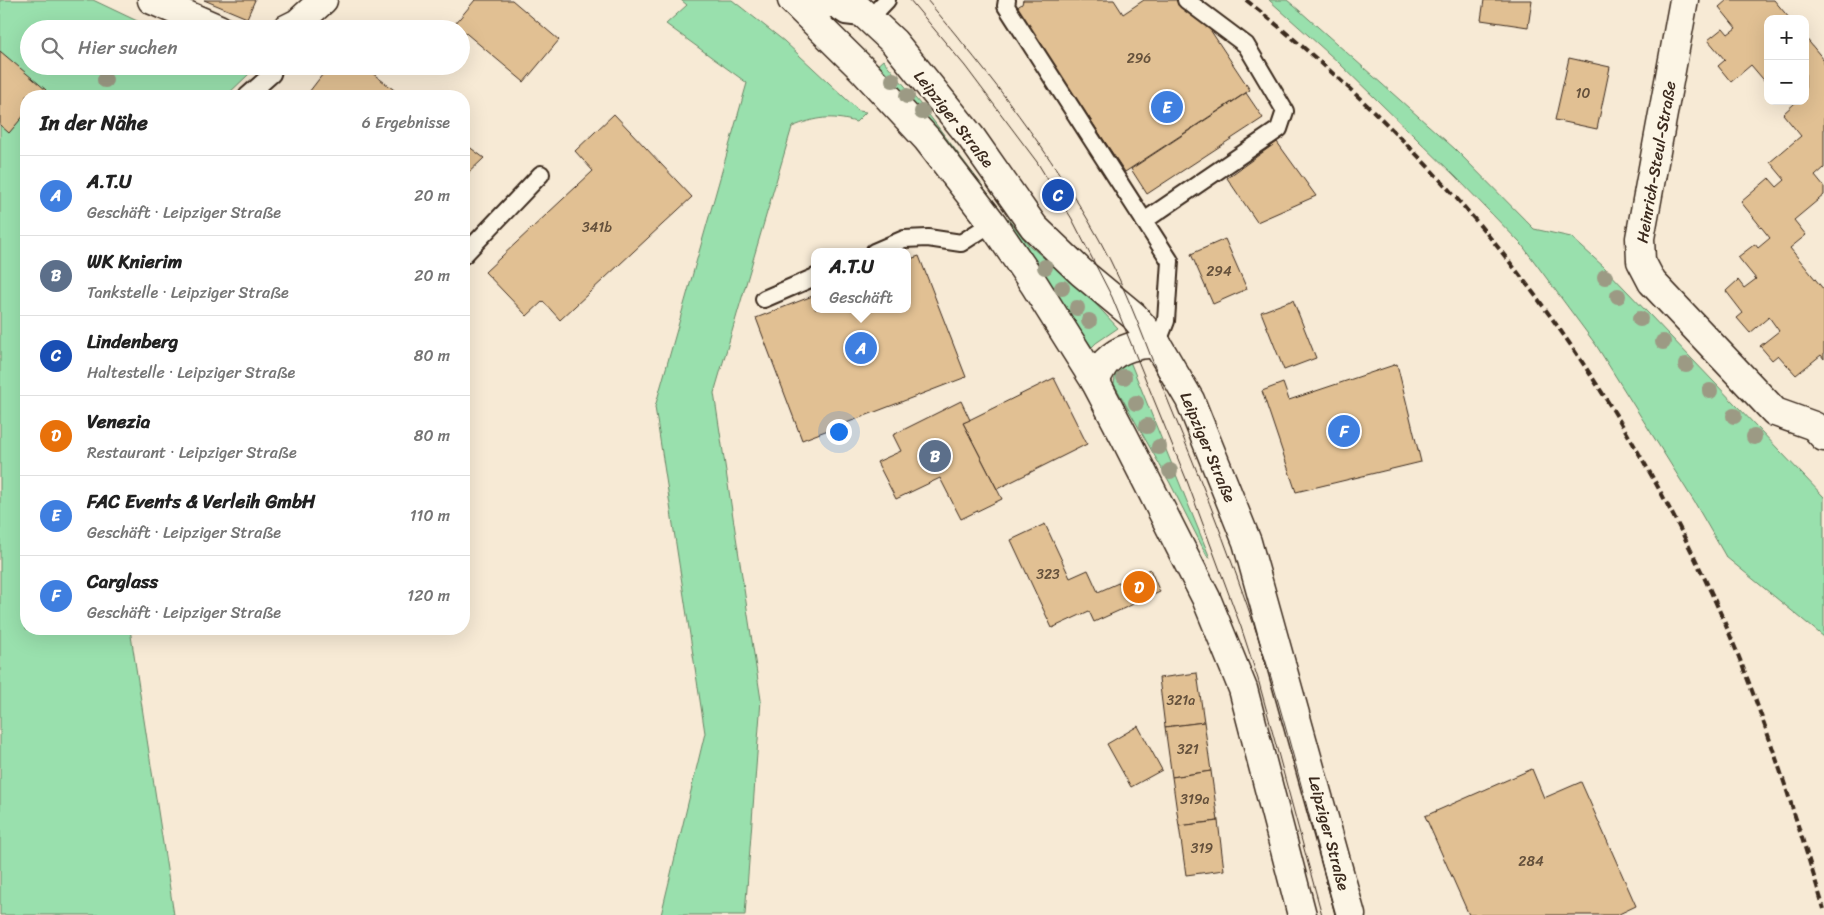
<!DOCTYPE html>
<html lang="de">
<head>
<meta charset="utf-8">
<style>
	body { margin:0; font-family:Sriracha,sans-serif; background:#f6f6f6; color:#222 }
	.controls { position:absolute; right:15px; top:15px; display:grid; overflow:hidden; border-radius:10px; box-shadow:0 5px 20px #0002 }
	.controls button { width:45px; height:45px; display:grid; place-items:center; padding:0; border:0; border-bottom:1px solid #e0e0e0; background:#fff; color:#222; font:25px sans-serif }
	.you { position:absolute; left:838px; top:431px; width:18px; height:18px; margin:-12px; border:4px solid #fff; border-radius:50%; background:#1a73e8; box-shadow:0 0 0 8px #1a73e833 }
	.badge { display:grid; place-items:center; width:32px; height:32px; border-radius:50%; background:#0f766e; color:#fff; font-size:16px; font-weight:700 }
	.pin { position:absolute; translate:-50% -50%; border:2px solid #fff; box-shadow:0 1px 5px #0006 }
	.popup { position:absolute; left:811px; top:248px; width:100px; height:65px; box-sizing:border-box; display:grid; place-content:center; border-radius:10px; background:#fff; filter:drop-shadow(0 1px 4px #0005); font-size:16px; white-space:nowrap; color:#767676 }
	.popup b { font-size:19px; color:#222 }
	.popup::after { content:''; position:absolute; left:50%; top:100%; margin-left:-10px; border:10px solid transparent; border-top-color:#fff }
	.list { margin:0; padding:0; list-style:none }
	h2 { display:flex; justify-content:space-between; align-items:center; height:65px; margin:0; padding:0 20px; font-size:21px }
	h2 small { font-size:16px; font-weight:400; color:#767676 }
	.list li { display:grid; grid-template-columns:32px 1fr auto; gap:15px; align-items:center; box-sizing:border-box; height:80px; padding:0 20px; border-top:1px solid #e0e0e0 }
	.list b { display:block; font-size:19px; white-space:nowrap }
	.list p { margin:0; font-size:16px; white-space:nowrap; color:#767676 }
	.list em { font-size:16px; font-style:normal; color:#767676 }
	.icon { flex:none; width:28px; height:28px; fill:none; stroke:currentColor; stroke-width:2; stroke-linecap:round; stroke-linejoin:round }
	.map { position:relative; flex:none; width:1824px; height:915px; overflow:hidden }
	.search { position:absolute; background:#fff; box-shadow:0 5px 20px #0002; left:20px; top:20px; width:450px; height:55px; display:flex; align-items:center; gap:12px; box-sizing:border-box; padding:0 18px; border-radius:28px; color:#767676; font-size:19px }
	.panel { position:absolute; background:#fff; box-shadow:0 5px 20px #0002; left:20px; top:90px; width:450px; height:545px; border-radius:20px }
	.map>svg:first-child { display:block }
	.green { fill:#99e0ad; stroke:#6a8566 }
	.building { fill:#e1c093; stroke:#3b2a1e }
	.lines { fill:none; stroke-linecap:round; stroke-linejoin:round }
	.service-casing { stroke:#3b2a1e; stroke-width:20 }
	.minor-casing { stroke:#3b2a1e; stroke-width:31 }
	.tertiary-casing { stroke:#3b2a1e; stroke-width:31 }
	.primary-casing { stroke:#3b2a1e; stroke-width:31 }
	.service { stroke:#fcf5e5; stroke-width:16 }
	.minor { stroke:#fcf5e5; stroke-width:28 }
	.tertiary { stroke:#fcf5e5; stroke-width:28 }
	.primary { stroke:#fcf5e5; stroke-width:28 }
	.tram { stroke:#3b2a1e; stroke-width:1 }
	.rail { stroke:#3b2a1e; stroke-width:4; stroke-dasharray:8 4; stroke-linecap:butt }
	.tree { fill:#9c9a84 }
	.labels { text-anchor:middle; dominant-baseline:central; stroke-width:4.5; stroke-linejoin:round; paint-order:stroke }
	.number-label { font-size:14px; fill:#64503b }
	.street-label { font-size:16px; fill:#3b2a1e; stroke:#fcf5e5 }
</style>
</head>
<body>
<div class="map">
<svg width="1824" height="915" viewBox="0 0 1824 915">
	<rect width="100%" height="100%" fill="#f7ead5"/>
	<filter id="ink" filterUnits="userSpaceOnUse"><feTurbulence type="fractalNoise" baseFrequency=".02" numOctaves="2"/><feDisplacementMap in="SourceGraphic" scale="10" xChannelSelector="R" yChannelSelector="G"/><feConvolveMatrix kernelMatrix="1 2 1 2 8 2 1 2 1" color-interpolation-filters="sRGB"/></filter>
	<g filter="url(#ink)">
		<g class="green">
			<path d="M0,0H93L154,29H29V66H233L249,74L226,96H26V629H130L174,915H0Z"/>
			<path d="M681,0H732L784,41L859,111L866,112L856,122C831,115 816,117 792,127L714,393L761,700L745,915H661L705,733L655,407L747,83L666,24L687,5Z"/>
			<path d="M1269,0H1287L1300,11L1455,149L1534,229L1571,237L1604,267L1824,497V637L1726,557L1695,503L1596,345L1522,245L1456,177L1338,62Z"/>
			<path d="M883,60L926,111L1003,213L1029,245L1092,300L1118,328L1096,343L1092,347L1091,346L1025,248L874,68Z"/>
			<path d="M1129,359L1210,558L1207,556L1170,483L1114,384L1116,371Z"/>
		</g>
		<g class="building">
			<path d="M204,0H255L247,18Z"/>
			<path d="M475,0H512L559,40L524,82L455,24Z"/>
			<path d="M1023,0H1114L1123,14L1144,0H1176L1207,25L1250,90L1125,172L1016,8L1022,4Z"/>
			<path d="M1484,0H1532L1528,27L1481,20Z"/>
			<path d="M1727,0H1774L1790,19H1768V85L1751,65L1731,82L1718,66L1725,60L1708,40L1723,28L1728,34L1736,28L1719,7Z"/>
			<path d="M1805,37L1824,60V168L1815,176L1824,187V195L1794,220L1806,235L1790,248L1824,290V359L1821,355L1796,375L1778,355L1772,360L1760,346L1779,331L1769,317L1750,333L1737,318L1743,313L1726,291L1738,280L1744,288L1756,279L1738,257L1755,244L1758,248L1770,238L1741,202L1769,178L1777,187L1785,180L1770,162L1801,136L1783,114L1795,103L1794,101H1805Z"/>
			<path d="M0,51L46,90L40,96H26V113L9,133L0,125Z"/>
			<path d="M1569,58L1610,67L1597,129L1555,120Z"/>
			<path d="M329,66H363L402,96H306Z"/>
			<path d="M1246,93L1263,118L1147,194L1131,169Z"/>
			<path d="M614,114L692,197L560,320L543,301L527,316L485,272L593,171L575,151Z"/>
			<path d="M1277,142L1316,196L1257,222L1227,178Z"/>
			<path d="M464,143L484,158L464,177Z"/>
			<path d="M1225,239L1247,289L1213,304L1191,254Z"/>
			<path d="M919,256L966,377L802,440L756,318L815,295V309H907V260Z"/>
			<path d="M1293,300L1316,358L1284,370L1261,312Z"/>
			<path d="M1397,364L1421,462L1296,492L1262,391L1283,383L1289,400Z"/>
			<path d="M1054,378L1087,444L997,489L963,423Z"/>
			<path d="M961,401L970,420L963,423L1002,499L961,519L940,478L896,499L877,462L901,451L893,435Z"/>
			<path d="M1045,524L1070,578L1088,570L1098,592L1150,569L1160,592L1094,622L1089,611L1052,628L1011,540Z"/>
			<path d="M1197,673L1204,722L1165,727L1159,678Z"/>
			<path d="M1204,722L1211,771L1172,777L1165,727Z"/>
			<path d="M1138,726L1162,770L1131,787L1107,744Z"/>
			<path d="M1532,769L1544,798L1581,782L1636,906L1617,915H1469L1425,816Z"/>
			<path d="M1211,771L1218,821L1179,826L1172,777Z"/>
			<path d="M1218,821L1224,870L1186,875L1179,826Z"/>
		</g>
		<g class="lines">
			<g class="service-casing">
				<g id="service">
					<path d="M826,0L827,4L845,16L869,19L887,0"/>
					<path d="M1007,0L1006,6L1170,261L1166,321L1157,344"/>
					<path d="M247,96L272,74L274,66"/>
					<path d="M1144,221L1279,129L1285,111L1246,45L1186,0"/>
					<path d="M874,252L904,239L928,238L961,243L992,223"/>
					<path d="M464,255L541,174"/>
					<path d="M764,299L815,277"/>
				</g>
			</g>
			<g class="minor-casing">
				<g id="minor">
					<path d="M152,0L219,29"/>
					<path d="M1684,0L1640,238L1641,261L1652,282L1775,412L1814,426L1824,437"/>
					<path d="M286,29L298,23L323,0"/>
				</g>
			</g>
			<g class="tertiary-casing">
				<path id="tertiary" d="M804,0L802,9L843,0"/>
			</g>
			<g class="primary-casing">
				<g id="primary">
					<path d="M792,0L862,69L927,139L992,223L1034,284L1095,381L1126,440L1206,598L1243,689L1302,915"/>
					<path d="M849,0L894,42L971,137L1034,227L1081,272L1134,316L1157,344L1190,400L1247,542L1351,915"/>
					<path d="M1095,381C1098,375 1102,366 1107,361C1119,348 1140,343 1157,344"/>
				</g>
			</g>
			<use href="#service" class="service"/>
			<use href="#minor" class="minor"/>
			<use href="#tertiary" class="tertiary"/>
			<use href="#primary" class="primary"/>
			<g class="tram">
				<path d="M910,0L965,66L1037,162L1072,219L1112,297L1187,481L1241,627L1258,679L1322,915"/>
				<path d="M927,0C991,76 1051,153 1099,239C1128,291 1147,348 1169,403C1206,492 1241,582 1270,674C1294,754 1314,835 1335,915"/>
			</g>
			<path class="rail" d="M1246,0C1319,58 1389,122 1451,192C1557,311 1644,448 1711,592C1758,694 1791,802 1824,909"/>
		</g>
		<g class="tree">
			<circle cx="105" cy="80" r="8"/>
			<circle cx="893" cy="80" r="8"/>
			<circle cx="907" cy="96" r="8"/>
			<circle cx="922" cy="112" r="8"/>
			<circle cx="1045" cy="267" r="8"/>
			<circle cx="1605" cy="277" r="8"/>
			<circle cx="1062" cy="288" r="8"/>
			<circle cx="1618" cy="296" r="8"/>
			<circle cx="1077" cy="308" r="8"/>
			<circle cx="1640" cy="319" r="8"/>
			<circle cx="1089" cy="321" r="8"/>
			<circle cx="1663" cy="342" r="8"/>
			<circle cx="1686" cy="365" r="8"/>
			<circle cx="1124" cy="377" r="8"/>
			<circle cx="1710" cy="391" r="8"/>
			<circle cx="1136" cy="403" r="8"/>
			<circle cx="1734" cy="416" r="8"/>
			<circle cx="1147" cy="426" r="8"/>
			<circle cx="1754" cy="437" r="8"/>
			<circle cx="1159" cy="447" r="8"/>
			<circle cx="1170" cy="471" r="8"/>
		</g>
	</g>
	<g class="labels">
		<g class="number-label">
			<text x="1139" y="58">296</text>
			<text x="1583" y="93">10</text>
			<text x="597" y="227">341b</text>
			<text x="1219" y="271">294</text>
			<text x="1048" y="574">323</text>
			<text x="1181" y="700">321a</text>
			<text x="1188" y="749">321</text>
			<text x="1195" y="799">319a</text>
			<text x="1202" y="848">319</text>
			<text x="1531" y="861">284</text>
		</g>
		<g class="street-label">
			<text transform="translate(954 119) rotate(52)">Leipziger Straße</text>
			<text transform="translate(1656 162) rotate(-80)">Heinrich-Steul-Straße</text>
			<text transform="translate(1208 447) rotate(67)">Leipziger Straße</text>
			<text transform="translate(1329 833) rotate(75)">Leipziger Straße</text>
		</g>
	</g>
</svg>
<div class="controls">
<button>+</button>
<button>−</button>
</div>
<div class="you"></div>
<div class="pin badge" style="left:861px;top:348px;background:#3f7fe0">A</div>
<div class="popup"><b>A.T.U</b>Geschäft</div>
<div class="pin badge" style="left:935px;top:456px;background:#5c6f8a">B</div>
<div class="pin badge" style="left:1058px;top:195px;background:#1a4fb4">C</div>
<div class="pin badge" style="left:1139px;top:587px;background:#e8710a">D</div>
<div class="pin badge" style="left:1167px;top:107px;background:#3f7fe0">E</div>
<div class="pin badge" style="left:1344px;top:431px;background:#3f7fe0">F</div>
<div class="search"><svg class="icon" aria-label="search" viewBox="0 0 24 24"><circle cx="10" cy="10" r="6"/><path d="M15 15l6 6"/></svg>Hier suchen</div>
<section class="panel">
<h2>In der Nähe<small>6 Ergebnisse</small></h2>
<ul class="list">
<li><span class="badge" style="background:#3f7fe0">A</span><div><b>A.T.U</b><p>Geschäft · Leipziger Straße</p></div><em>20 m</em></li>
<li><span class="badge" style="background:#5c6f8a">B</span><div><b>WK Knierim</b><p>Tankstelle · Leipziger Straße</p></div><em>20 m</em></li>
<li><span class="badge" style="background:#1a4fb4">C</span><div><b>Lindenberg</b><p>Haltestelle · Leipziger Straße</p></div><em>80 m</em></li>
<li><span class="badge" style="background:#e8710a">D</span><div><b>Venezia</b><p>Restaurant · Leipziger Straße</p></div><em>80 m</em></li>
<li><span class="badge" style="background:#3f7fe0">E</span><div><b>FAC Events &amp; Verleih GmbH</b><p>Geschäft · Leipziger Straße</p></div><em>110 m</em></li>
<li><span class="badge" style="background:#3f7fe0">F</span><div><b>Carglass</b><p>Geschäft · Leipziger Straße</p></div><em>120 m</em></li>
</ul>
</section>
</div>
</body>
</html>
